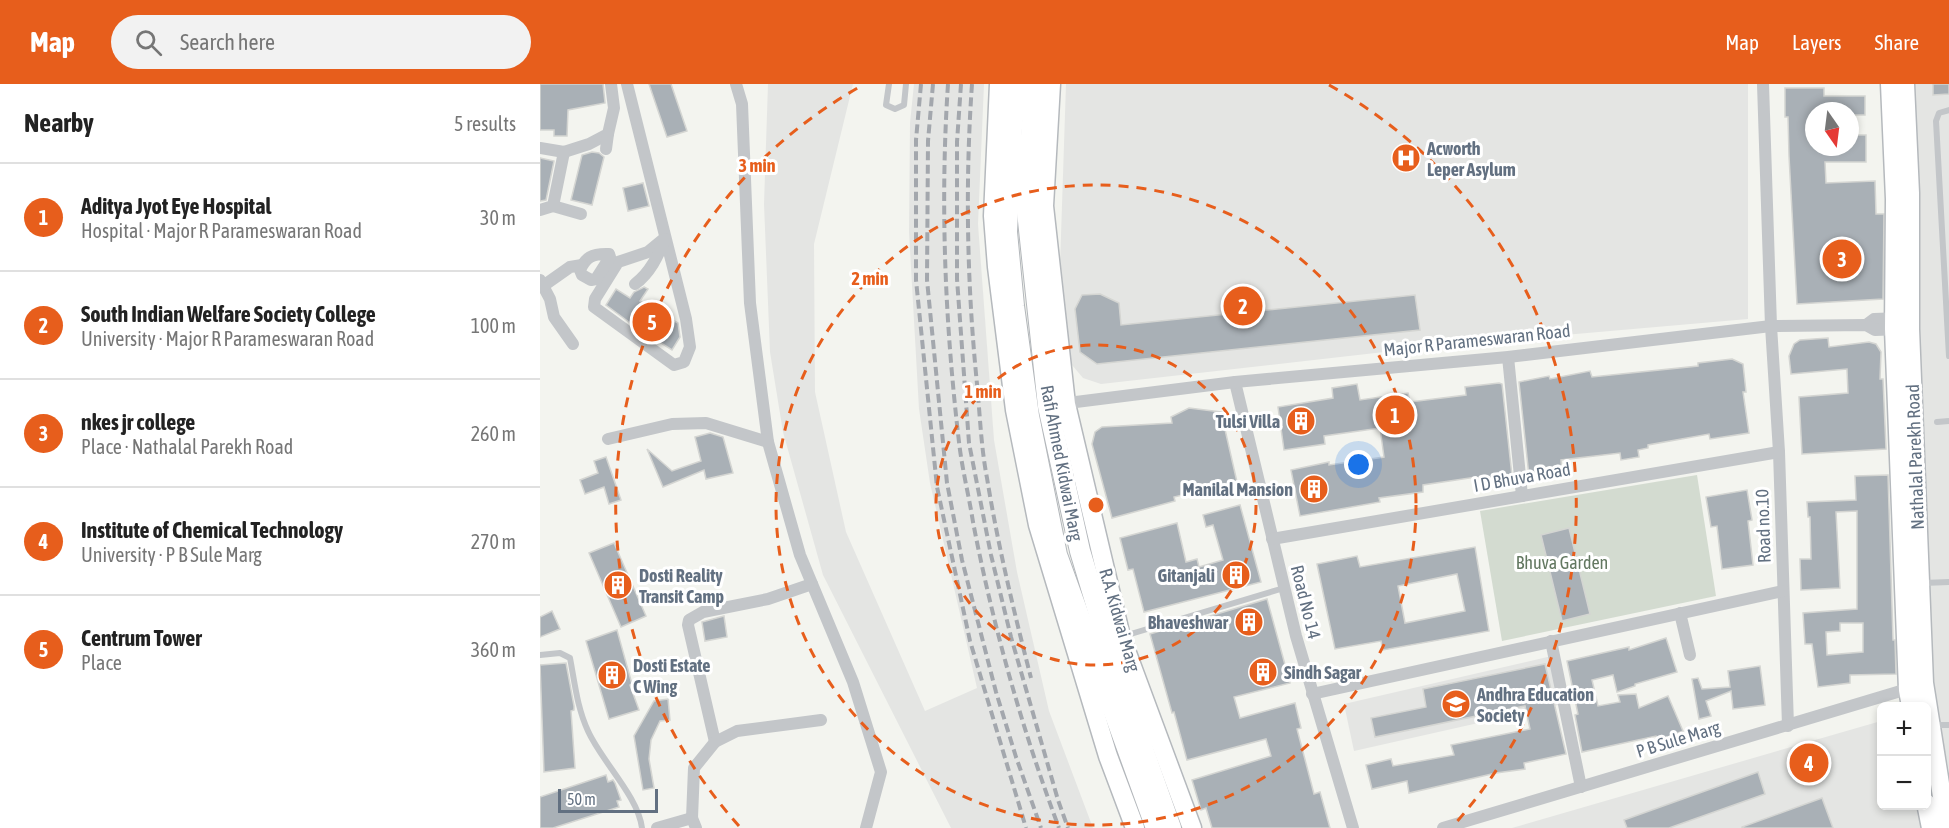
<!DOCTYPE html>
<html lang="en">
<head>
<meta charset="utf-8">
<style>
	body { margin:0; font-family:"Asap Condensed",sans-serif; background:#f2f2f2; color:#222 }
	.controls { position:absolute; right:18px; bottom:18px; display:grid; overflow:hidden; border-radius:9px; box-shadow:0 3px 9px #0003 }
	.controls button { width:54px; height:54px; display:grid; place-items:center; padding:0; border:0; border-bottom:2px solid #e0e0e0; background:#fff; color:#222; font:30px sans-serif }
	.compass { position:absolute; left:1265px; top:18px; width:54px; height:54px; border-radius:50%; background:#fff; box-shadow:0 3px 9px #0003; rotate:166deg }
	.scale { position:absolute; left:18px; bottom:15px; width:100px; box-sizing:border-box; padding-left:6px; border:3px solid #627081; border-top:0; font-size:16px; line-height:21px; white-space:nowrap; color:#627081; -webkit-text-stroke:4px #fff; paint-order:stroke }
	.you { position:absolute; left:819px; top:381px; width:21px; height:21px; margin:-15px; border:4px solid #fff; border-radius:50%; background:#1a73e8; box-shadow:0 0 0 9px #1a73e833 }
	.badge { display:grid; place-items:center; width:39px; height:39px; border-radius:50%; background:#e75e1c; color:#fff; font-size:20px; font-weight:700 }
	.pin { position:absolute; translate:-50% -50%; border:3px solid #fff; box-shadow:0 2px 6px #0006 }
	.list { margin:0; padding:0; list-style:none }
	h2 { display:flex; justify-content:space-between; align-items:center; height:78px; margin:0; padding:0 24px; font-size:26px }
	h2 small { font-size:20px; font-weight:400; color:#767676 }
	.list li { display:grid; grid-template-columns:39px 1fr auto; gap:18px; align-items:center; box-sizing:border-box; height:108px; padding:0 24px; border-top:2px solid #e0e0e0 }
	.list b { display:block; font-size:22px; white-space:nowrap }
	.list p { margin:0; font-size:20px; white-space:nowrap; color:#767676 }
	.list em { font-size:20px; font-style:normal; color:#767676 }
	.icon { flex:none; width:33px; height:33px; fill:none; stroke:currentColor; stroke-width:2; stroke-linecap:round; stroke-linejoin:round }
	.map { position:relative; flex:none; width:1409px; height:744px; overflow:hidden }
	header { display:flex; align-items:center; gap:36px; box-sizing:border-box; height:84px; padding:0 30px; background:#e75e1c; color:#fff }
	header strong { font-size:28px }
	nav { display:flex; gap:33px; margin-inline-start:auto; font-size:21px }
	.search { width:420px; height:54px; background:#f2f2f2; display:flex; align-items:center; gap:15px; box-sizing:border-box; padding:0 21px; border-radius:33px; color:#767676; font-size:22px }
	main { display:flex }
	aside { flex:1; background:#fff }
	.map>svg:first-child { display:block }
	.built { fill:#e4e5e3 }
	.green { fill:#d3dbd0 }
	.building { fill:#a9b0b6; stroke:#d4d5d2; stroke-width:1.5; fill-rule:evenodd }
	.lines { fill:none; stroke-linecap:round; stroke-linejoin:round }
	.secondary-casing { stroke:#b5b9bd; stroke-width:21 }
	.primary-casing { stroke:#b3b7bb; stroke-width:22 }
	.lane { stroke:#c3c6c9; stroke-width:6 }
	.street { stroke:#c3c6c9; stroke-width:12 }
	.secondary { stroke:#fff; stroke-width:18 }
	.primary { stroke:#fff; stroke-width:20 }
	.rail { stroke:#a3a7ad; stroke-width:4; stroke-dasharray:9 4.5; stroke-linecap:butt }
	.ring { fill:none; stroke:#e75e1c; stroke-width:3; stroke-dasharray:10 8 }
	.labels { text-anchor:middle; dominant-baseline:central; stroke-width:6; stroke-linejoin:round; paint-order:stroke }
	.poi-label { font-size:18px; font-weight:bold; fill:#627081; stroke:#fff; text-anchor:start }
	.street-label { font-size:18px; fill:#627081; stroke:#fff }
	.park-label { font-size:18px; fill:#637861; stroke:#fff }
	.centre { fill:#e75e1c; stroke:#fff; stroke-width:3 }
	.ring-label { font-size:18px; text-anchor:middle; font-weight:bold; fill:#e75e1c; stroke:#fff; stroke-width:6; stroke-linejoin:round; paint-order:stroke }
</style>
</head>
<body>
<header>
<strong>Map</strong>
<div class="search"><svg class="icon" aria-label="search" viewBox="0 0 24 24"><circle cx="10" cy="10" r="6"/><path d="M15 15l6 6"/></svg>Search here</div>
<nav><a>Map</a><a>Layers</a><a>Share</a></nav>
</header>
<main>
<aside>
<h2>Nearby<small>5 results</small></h2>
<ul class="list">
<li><span class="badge">1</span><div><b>Aditya Jyot Eye Hospital</b><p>Hospital · Major R Parameswaran Road</p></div><em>30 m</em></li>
<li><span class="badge">2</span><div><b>South Indian Welfare Society College</b><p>University · Major R Parameswaran Road</p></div><em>100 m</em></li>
<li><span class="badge">3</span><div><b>nkes jr college</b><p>Place · Nathalal Parekh Road</p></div><em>260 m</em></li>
<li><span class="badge">4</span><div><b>Institute of Chemical Technology</b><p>University · P B Sule Marg</p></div><em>270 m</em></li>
<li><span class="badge">5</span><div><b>Centrum Tower</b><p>Place</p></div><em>360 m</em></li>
</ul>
</aside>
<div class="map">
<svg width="1409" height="744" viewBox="0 0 1409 744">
	<rect width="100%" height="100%" fill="#f3f4ef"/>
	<g class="built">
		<path d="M228,0H313L274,160L275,308L306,448L385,627L437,604L390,399L379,325L369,148L370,39L374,0H444L438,140L454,356L477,488L509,627L553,744H411L283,491L243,348L230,268L224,120Z"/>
		<path d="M526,0H1208V235L888,263L561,300L543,294L527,275L520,182Z"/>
		<path d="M1374,0H1409V687L1391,600L1376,235Z"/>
		<path d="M1016,571L1027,619L814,667L804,620Z"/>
		<path d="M1341,637L1342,722H1377L1382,744H972Z"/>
	</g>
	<path class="green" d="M1157,391L1176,512L962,557L940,427Z"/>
	<g class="building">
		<path d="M0,0H63L65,19L28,26L27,52H14V46H0Z"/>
		<path d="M109,0H131L147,47L127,53Z"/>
		<path d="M1393,0H1409V10L1393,11Z"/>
		<path d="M1245,4H1284V12H1325V31H1310V27H1274V63H1310V51H1326V78H1285L1286,99L1335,97L1336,130H1344L1343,215L1257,220L1249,72L1248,33H1245Z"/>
		<path d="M52,68L59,69L64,73L52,121L31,116L42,71Z"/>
		<path d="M0,74L14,77L6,116L0,117Z"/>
		<path d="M103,99L109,122L88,127L83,104Z"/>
		<path d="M104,203L108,205L100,217L138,239L140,253L132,266L97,244L66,221L76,205L90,214L94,208Z"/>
		<path d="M560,210L579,219L581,241L875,211L880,246L557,280L540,268L535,225L542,211Z"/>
		<path d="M1288,254L1289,263L1329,258L1336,260L1341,268L1340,295H1343L1346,365L1262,370L1259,313L1308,309L1307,285L1251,290L1249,272L1254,260L1260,256Z"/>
		<path d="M1192,275L1203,280L1206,308H1203L1209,349L1170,355L1169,350L1108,361V364L1098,366L1099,373L1081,376L1080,369L1021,376L1022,387L989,392L979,298L1009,292L1010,295L1050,287L1052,293L1158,282V279Z"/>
		<path d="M959,299L962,300L972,392L937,397L936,393L883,401V408L839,414L840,418L760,432L751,386L789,378V381L844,373L840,344L784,352L785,360L744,366L738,323L793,314L792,304L817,300L820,316L868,309L870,318L926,311L925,303Z"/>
		<path d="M649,324L681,328L697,398L634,413L635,417L572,434L552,360L555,348L562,343L632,339L631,333Z"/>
		<path d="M170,349L183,353L193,389L166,395L164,386L123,403L107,365L132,387L161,377L155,353Z"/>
		<path d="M66,373L81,416L69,420L64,403L45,410L40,396L58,389L54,377Z"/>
		<path d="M1348,391L1353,556H1355L1356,590L1310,591V599L1278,603L1272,560H1265L1263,529L1317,525V427L1296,428L1300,504L1261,506L1260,475H1271L1270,433H1268L1267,418L1316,416L1315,392ZM1300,539H1323V568L1287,571L1286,548L1300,547Z"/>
		<path d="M1207,406L1212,436L1208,437L1213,481L1182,485L1177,442L1171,443L1166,413Z"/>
		<path d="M700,421L721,498L604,528L593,485L588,486L580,454L637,439L646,478L657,475L659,483L683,476L673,441L666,443L663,431Z"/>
		<path d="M1029,444L1050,530L1022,537L1001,451Z"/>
		<path d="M74,459L106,532L81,543L49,469Z"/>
		<path d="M935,463L949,547L843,566L841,557L795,565L777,480L817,472L820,483ZM917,490L925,527L865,539L858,502Z"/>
		<path d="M727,515L750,599L694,613L700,634L755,619L761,644L757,645L774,710L780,708L790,744H672L666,724L661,726L652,696L731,672L726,655L647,676L634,628L632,629L610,550Z"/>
		<path d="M12,527L20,545L0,553V533Z"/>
		<path d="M184,532L187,553L165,557L162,538Z"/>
		<path d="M77,546L92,600L90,601L99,626L69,635L46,557Z"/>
		<path d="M1126,554L1137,588L1095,600V602L1077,608L1073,591L1052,596L1058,622L1080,618L1078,611L1096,610L1099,624L1128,612L1143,647L1118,657L1116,652L1042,668L1035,631L1038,630L1027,577L1089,563V566Z"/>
		<path d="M26,579L34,622V626L31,627L35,684L4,688L0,581Z"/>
		<path d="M1005,580L1026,670L984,679L985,685L956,689L869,709L867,697L832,705L826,681L851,675L853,682L914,671L911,661L990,645L985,622L835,653L831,634L886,623L883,605Z"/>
		<path d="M1220,582L1225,621L1193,625L1191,607L1166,617L1171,632L1159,635L1152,595L1158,594L1162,605L1190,603L1188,587Z"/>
		<path d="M128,615L130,636L120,637L111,656L109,675L114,704L103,706L94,652L114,617Z"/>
		<path d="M1218,688L1225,710L1129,744H1087L1084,736Z"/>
		<path d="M66,691L68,698L73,696L75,699L81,716L77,717L79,723L13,744H0V713Z"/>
		<path d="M1282,714L1293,744H1202V743Z"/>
	</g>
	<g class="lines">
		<g class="secondary-casing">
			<g id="secondary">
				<path d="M459,0L453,132L457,183L475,326L498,441L568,672L595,744"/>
				<path d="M511,0L504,122L526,320L581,553L652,744"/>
				<path d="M1350,0L1355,115L1354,245L1368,606L1371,622"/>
				<path d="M1365,0L1370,109V245L1384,599L1407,744"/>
				<path d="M1386,719L1391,744"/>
			</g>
		</g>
		<g class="primary-casing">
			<g id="primary">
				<path d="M477,0L472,44L467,148L474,222L489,332L517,471L616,744"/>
				<path d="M495,0L486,118L508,322L540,467L580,600L631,744"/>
			</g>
		</g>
		<g class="lane">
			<path d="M349,0L346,21L355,25L364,21L366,0"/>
			<path d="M1409,26L1399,29L1396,37L1409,272"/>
			<path d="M1397,338L1409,337"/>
			<path d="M1383,499L1409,498"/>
			<path d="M584,552L744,504"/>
			<path d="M0,571L20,569L30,574C35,600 37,623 48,647C62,678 98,712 102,744"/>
			<path d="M1392,641H1409"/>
		</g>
		<g class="street">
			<path d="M87,0L146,235L150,263L144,278L134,281L54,223L55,215L78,178L108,168L125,154"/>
			<path d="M196,0L202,20L210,219L228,358L260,471L313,598L341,688L326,744"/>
			<path d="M1223,0L1231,242L1239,368L1248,642"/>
			<path d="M0,64L24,68L49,60L68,50L74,24L71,0"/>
			<path d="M66,65L68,50"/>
			<path d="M13,122L41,130"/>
			<path d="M0,126L13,122L24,68"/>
			<path d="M66,170H69L70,173L56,195L51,196L42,191L40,186C46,173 52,170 66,170Z"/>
			<path d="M0,196L10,215L14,233L33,260"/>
			<path d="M95,200C110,189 118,172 125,155"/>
			<path d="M3,202L30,183L42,181"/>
			<path d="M1326,241L1334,235L1362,234"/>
			<path d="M968,273L982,412"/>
			<path d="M695,298L756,552L813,744"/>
			<path d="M520,320L695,298L968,273L1231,242L1326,241L1335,246L1361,245"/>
			<path d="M68,355L132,340L166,339L228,358"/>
			<path d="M732,455L1239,368"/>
			<path d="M1140,529L1150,571"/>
			<path d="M1011,557L1041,703"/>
			<path d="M772,610L1243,507"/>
			<path d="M175,658L148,541L149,536L163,528L228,515L272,500"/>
			<path d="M152,734L154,684L175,658L197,647L281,636"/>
			<path d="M117,744L152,734L156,744"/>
			<path d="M903,744L1374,603"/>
		</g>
		<use href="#secondary" class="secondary"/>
		<use href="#primary" class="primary"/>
		<g class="rail">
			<path d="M381,0L376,56V196L397,403L430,557L486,744"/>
			<path d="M393,0L388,57L387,196L407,399L422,476L456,608L476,673L501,744"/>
			<path d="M408,0C400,119 405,239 419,358C422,385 429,412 433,438C453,542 482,645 519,744"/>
			<path d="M421,0L417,58V195L429,359L451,471L471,553L518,716L528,744"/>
			<path d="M432,0C425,100 427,200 437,300C440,331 441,363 447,394C458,462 474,528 491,594"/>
		</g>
	</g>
	<g class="ring">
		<circle cx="556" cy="421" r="160"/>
		<circle cx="556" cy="421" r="320"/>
		<path d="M199 742A480 480 0 0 1 323 1M789 1A480 480 0 0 1 913 742"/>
	</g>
	<defs>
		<g id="hospital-disc" transform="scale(1.5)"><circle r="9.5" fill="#e75e1c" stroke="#fff"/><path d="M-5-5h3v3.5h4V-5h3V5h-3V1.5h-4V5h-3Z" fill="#fff"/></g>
		<g id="building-disc" transform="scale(1.5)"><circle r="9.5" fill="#e75e1c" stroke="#fff"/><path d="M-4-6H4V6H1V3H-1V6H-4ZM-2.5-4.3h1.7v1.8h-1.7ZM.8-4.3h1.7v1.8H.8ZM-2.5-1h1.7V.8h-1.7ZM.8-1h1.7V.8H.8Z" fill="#fff"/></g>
		<g id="university-disc" transform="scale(1.5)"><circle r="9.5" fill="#e75e1c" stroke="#fff"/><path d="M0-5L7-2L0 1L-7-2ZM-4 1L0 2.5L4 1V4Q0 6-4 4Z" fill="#fff"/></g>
	</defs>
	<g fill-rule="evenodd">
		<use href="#hospital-disc" x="866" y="74"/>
		<use href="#building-disc" x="761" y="337"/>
		<use href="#building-disc" x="774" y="405"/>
		<use href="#building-disc" x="696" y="491"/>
		<use href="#building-disc" x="78" y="501"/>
		<use href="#building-disc" x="709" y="538"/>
		<use href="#building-disc" x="723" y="588"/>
		<use href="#building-disc" x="72" y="591"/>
		<use href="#university-disc" x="916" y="620"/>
	</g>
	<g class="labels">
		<g class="poi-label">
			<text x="887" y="64">Acworth<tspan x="887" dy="21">Leper Asylum</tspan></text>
			<text x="740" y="337" text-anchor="end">Tulsi Villa</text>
			<text x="753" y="405" text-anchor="end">Manilal Mansion</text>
			<text x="99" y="491">Dosti Reality<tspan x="99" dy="21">Transit Camp</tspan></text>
			<text x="675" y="491" text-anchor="end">Gitanjali</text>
			<text x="688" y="538" text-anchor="end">Bhaveshwar</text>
			<text x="93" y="581">Dosti Estate<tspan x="93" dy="21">C Wing</tspan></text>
			<text x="744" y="588">Sindh Sagar</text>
			<text x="937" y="610">Andhra Education<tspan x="937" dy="21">Society</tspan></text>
		</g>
		<g class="street-label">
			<text transform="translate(937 256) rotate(-6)">Major R Parameswaran Road</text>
			<text transform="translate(1375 373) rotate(-92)">Nathalal Parekh Road</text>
			<text transform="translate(522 379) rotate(79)">Rafi Ahmed Kidwai Marg</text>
			<text transform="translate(982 393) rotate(-10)">I D Bhuva Road</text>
			<text transform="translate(1223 442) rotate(-92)">Road no.10</text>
			<text transform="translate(766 518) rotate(76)">Road No 14</text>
			<text transform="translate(580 536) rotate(74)">R.A. Kidwai Marg</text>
			<text transform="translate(1138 655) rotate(-17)">P B Sule Marg</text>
		</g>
		<g class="park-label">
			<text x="1022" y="478">Bhuva Garden</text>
		</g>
	</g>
	<circle cx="556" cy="421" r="9" class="centre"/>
	<g class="ring-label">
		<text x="217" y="88">3 min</text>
		<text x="330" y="201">2 min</text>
		<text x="443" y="314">1 min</text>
	</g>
</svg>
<div class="controls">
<button>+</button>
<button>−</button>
</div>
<svg class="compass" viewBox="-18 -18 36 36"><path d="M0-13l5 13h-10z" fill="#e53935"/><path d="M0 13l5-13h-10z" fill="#767676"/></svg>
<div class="scale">50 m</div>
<div class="you"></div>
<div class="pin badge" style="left:855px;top:331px">1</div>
<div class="pin badge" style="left:703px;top:222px">2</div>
<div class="pin badge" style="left:1302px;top:175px">3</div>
<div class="pin badge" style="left:1269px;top:679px">4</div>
<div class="pin badge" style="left:112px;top:238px">5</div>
</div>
</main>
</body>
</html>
